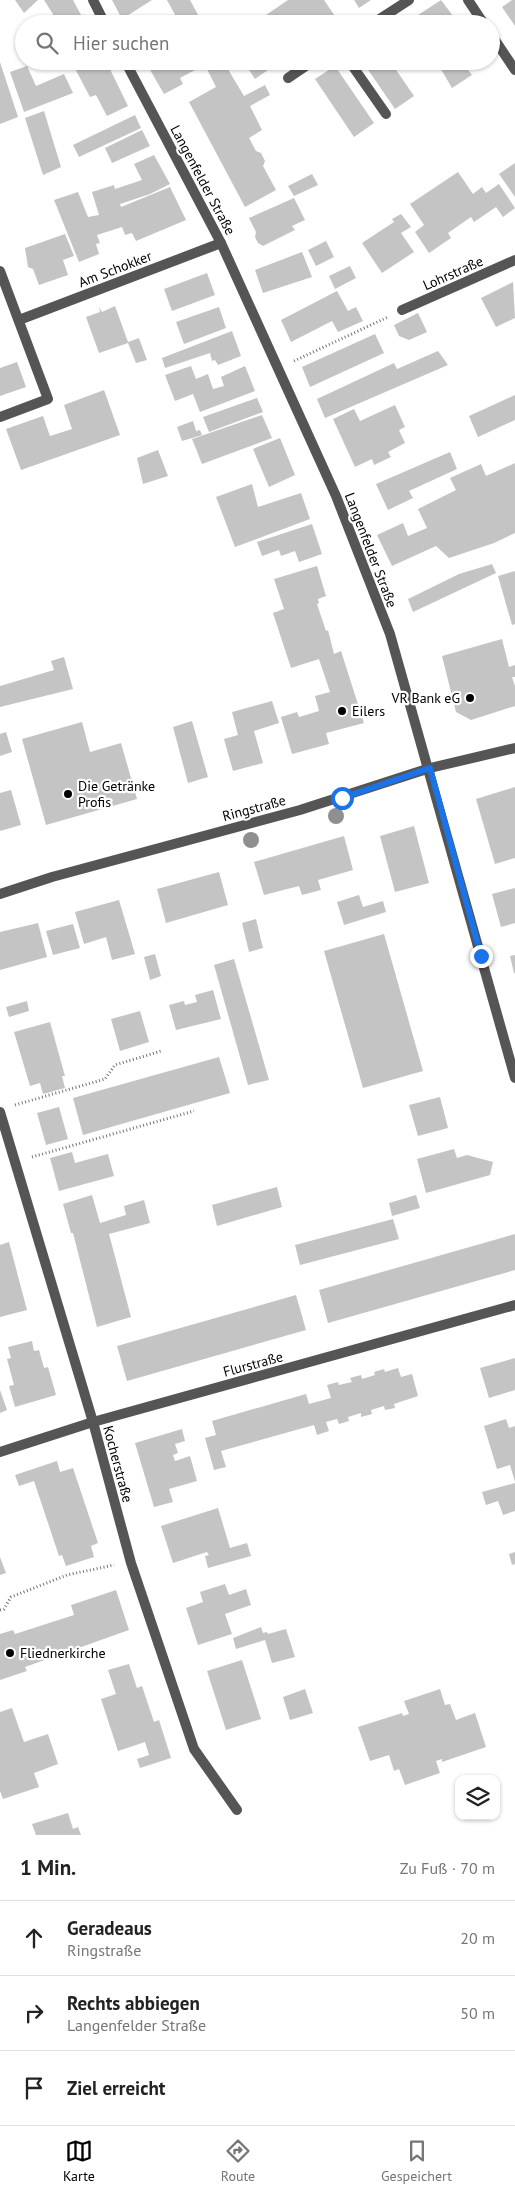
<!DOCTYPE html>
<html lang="de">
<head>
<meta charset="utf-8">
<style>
	body { margin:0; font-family:"PT Sans",sans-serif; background:#f2f2f2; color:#222 }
	.controls { position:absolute; right:15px; bottom:15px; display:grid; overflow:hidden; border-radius:10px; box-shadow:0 1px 4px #0004 }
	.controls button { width:45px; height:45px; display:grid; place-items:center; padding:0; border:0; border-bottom:1px solid #e0e0e0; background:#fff; color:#222; font:25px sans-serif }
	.stop { position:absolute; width:15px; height:15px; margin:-11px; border:4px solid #1a73e8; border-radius:50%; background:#fff }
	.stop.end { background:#1a73e8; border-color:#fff; box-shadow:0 1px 5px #0008 }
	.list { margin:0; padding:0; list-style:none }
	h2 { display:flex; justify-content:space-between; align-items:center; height:65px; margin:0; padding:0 20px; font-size:21px }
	h2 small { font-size:16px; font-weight:400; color:#767676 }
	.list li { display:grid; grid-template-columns:32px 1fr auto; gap:15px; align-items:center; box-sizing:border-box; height:75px; padding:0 20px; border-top:1px solid #e0e0e0 }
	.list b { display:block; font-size:19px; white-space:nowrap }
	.list p { margin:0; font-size:16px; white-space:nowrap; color:#767676 }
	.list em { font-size:16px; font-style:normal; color:#767676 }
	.icon { flex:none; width:28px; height:28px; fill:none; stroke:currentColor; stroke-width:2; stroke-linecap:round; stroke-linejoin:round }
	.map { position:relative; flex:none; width:515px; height:1835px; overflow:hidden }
	.search { position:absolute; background:#fff; box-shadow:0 1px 4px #0004; left:15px; right:15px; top:15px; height:55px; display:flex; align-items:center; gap:12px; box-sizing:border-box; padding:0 18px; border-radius:28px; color:#767676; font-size:19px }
	.sheet { height:290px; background:#fff }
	nav { display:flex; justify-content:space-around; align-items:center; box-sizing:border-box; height:70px; border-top:1px solid #e0e0e0; background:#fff; font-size:14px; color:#767676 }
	nav a { display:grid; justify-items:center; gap:2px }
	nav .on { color:#000 }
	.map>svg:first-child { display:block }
	.building { fill:#c4c4c4 }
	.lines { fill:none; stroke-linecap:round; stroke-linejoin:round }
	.path { stroke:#777; stroke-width:3; stroke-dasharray:1 2.5; stroke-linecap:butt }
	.service { stroke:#555; stroke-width:10 }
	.minor { stroke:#555; stroke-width:10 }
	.tertiary { stroke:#555; stroke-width:10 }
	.tree { fill:#8f8f8f }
	.route { stroke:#1a73e8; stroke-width:6 }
	.poi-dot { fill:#000; stroke:#fff; stroke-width:2 }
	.labels { text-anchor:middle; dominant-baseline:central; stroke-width:4.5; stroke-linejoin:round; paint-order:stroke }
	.street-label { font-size:14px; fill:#000; stroke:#fff }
	.poi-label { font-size:14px; fill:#000; stroke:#fff; text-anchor:start }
</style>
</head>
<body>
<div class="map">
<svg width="515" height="1835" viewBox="0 0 515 1835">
	<rect width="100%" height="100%" fill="#fff"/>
	<g class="building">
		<path d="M15,0H38L24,13Z"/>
		<path d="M44,0H73L86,24H54L58,22Z"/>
		<path d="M112,0H152L122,19Z"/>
		<path d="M167,0H190L203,24H180Z"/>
		<path d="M288,0H324L339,22L336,24H253Z"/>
		<path d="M354,0H371L359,8Z"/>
		<path d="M441,0L459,24H411L409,21Z"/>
		<path d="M512,0H515V26L502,7Z"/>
		<path d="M71,61H106L128,106L107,116L96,95L90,97Z"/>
		<path d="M145,61H190L195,70L180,78L183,84L164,94Z"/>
		<path d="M203,61H223L244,96L265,85L270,95L250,106L262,130L249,138L256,151L261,153L265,161L263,166L276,190L245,207L189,102L216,87Z"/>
		<path d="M243,61H281L255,79Z"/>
		<path d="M362,61H390L414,96L395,109Z"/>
		<path d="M436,61H472L465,66L472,75L452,88Z"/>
		<path d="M0,62L18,117L0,124Z"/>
		<path d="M27,66L36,86L64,74L73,93L24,112L10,72Z"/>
		<path d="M335,66L374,123L354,137L315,79Z"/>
		<path d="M44,111L61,167L43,175L25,118Z"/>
		<path d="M135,115L141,128L79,157L73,145Z"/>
		<path d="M142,130L150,146L112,163L105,148Z"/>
		<path d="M154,155L170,184L150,194L120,204L121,207L170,187L186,220L136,241L132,233L125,235L122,227L97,235L100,243L96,244L99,254L79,262L54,200L78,192L88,217L99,215L92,192L114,185L115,189L142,180L134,164Z"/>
		<path d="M515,163V197L499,174Z"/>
		<path d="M458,172L473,194L482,187L486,193L499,184L515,208L503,217L496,207L474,222L471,217L448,233L451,238L429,253L415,232L424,225L410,204Z"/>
		<path d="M312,174L318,185L294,196L288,186Z"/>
		<path d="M294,198L305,220L292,226L295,230L263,246L258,243L255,237L256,232L249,218Z"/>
		<path d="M401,214L411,227L401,233L414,252L382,273L362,243L394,222L392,219Z"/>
		<path d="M65,234L74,256L63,260L68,275L39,285L33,269L28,267L25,248Z"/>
		<path d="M326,241L334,257L316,266L308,250Z"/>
		<path d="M302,252L312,277L263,293L255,270Z"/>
		<path d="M350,266L356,278L335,289L329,276Z"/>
		<path d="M207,273L215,295L172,311L164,289Z"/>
		<path d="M513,282L515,318L496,327L481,298Z"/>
		<path d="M337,291L348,311L356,307L363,321L338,332L332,321L291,342L281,320Z"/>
		<path d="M115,306L128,342L139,338L147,360L136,363L128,343L99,353L86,317L100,312L99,307L102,312Z"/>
		<path d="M219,307L226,328L184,344L176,322Z"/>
		<path d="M418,313L427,332L409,340L399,336L394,325Z"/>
		<path d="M232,331L241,356L218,365L215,360L212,361L210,353L165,368L162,358Z"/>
		<path d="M375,334L384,353L310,387L302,367Z"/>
		<path d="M438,351L448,365L325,418L317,399L394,363L397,369Z"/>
		<path d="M17,362L26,387L0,396V368Z"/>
		<path d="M191,366L196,379L208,374L213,389L224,386L221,377L245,366L255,391L200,412L193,394L175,401L165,375Z"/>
		<path d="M104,390L120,435L21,470L6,429L43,416L50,436L72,429L64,405Z"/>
		<path d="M515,395V420L478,437L469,416Z"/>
		<path d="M257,398L263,412L209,432L203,417Z"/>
		<path d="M395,405L405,427L399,430L405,443L388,452L391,457L374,465L372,459L355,467L333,419L354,409L360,421Z"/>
		<path d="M262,415L272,438L202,464L192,439Z"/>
		<path d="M193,421L196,431L200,430L202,435L182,441L177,427Z"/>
		<path d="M280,438L295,475L269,487L253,449Z"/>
		<path d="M158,450L168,476L143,484L137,458Z"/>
		<path d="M450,452L457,469L409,491L413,498L388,510L376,484Z"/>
		<path d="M515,463V533L494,543L449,558L436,546L392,566L377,535L403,523L408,536L427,528L418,509L456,490L450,478L481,464L486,476Z"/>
		<path d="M252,484L258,507L301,493L310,519L235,547L216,497Z"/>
		<path d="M312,524L322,554L299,562L295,551L281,556L279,550L262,556L257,542Z"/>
		<path d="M492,564L496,573L413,612L408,599L459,574Z"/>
		<path d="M317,566L326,596L318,599L319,603L317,604L326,631L328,630L334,654L341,651L364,723L326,733L329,744L292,754L281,717L297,712L299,717L319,711L315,696L330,692L319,659L291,668L273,613L284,609L274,579Z"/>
		<path d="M515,571V624L512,625L498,576Z"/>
		<path d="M502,639L509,667L515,665V677H512L515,686V706L471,720L456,712L442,656Z"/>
		<path d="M64,657L73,689L0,707V686L54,670L51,661Z"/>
		<path d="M272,701L279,723L254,731L263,763L233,771L224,739L238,735L232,712Z"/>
		<path d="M192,721L208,777L188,783L173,727Z"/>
		<path d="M82,722L90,752L121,743L137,799L46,825L22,739Z"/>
		<path d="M6,732L12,752L0,756V734Z"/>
		<path d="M515,787V858L495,864L476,799Z"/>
		<path d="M11,790L21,825L0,831V793Z"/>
		<path d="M414,826L429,883L395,892L380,836Z"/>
		<path d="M344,836L353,870L318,880L321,890L302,895L299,886L264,895L254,862Z"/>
		<path d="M219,872L228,905L166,923L157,889Z"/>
		<path d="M515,888V923L501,927L492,894Z"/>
		<path d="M359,895L363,907L383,901L386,912L344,925L337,902Z"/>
		<path d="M119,900L135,954L112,960L106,937L84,944L75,912Z"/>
		<path d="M256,919L263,948L249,952L242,923Z"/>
		<path d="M38,923L47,957L0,970V932Z"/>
		<path d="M73,924L80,948L53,955L46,931Z"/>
		<path d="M384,934L423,1071L363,1088L324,951Z"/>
		<path d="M155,954L161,976L150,980L144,957Z"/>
		<path d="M515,955V973H514L510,956Z"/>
		<path d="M234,959L269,1080L248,1085L214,965Z"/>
		<path d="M213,990L221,1019L176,1030L169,1005L184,1001L185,1005L197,1002L195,995Z"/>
		<path d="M27,1001L29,1011L9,1017L6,1007Z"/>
		<path d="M140,1011L149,1042L120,1051L111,1019Z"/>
		<path d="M50,1022L65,1076H62L65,1088L43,1094L40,1083L30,1086L14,1032Z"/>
		<path d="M219,1057L230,1093L83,1135L73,1098Z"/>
		<path d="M440,1097L448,1128L418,1136L409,1105Z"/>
		<path d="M59,1107L68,1139L46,1145L37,1113Z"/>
		<path d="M454,1149L457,1158L467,1155L493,1162L490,1175L426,1193L417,1159Z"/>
		<path d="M72,1152L75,1163L108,1154L114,1176L59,1191L50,1158Z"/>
		<path d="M277,1187L282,1207L217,1226L212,1205Z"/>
		<path d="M92,1195L100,1223L126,1215L124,1206L144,1200L150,1223L109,1234L131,1317L97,1327L73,1233H71L63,1204Z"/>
		<path d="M416,1195L420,1208L392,1216L389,1203Z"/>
		<path d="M393,1219L399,1239L300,1265L295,1245Z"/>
		<path d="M515,1234V1270L328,1323L319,1290Z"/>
		<path d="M9,1242L27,1310L0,1317V1245Z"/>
		<path d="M296,1295L306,1330L127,1381L117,1346Z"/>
		<path d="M32,1341L34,1351L39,1350L44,1368L48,1367L56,1395L15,1407L9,1386L14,1385L7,1359L11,1358L8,1347Z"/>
		<path d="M515,1358V1390L489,1398L480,1368Z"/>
		<path d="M398,1368L401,1377L412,1374L418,1396L394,1404L395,1408L385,1410L384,1406L371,1410L372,1414L361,1417V1413L348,1417L349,1421L339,1424L337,1419L326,1422L329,1431L317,1435L314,1425L221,1451L226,1467L214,1470L205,1438L216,1435L212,1421L306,1394L309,1404L331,1398L327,1385L338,1382L339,1385L352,1382L350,1378L361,1375L362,1379L375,1375L374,1372L384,1369L385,1372Z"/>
		<path d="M0,1390L7,1410L0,1413Z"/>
		<path d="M506,1419L509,1428L515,1426V1482L510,1465L497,1469L484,1426Z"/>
		<path d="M182,1429L185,1441L175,1444L178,1453L173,1455L175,1461L190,1456L197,1481L169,1489L173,1502L154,1507L135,1443Z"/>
		<path d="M57,1461L60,1472L73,1468L98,1543L91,1546L94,1557L66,1566L62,1555L59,1556L34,1481L19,1486L15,1475Z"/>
		<path d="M515,1483V1511L503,1515L498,1501L486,1505L482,1492Z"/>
		<path d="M218,1508L230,1548L247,1543L251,1556L208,1568L205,1556L209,1555L207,1552L173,1563L161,1526Z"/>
		<path d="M515,1552V1564L512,1565L509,1554Z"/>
		<path d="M0,1557L6,1573L0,1575Z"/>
		<path d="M225,1584L229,1595L246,1589L251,1605L225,1614L232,1634L198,1645L186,1608L203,1602L200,1592Z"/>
		<path d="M116,1590L129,1630L25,1667L27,1671L0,1680V1634L13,1630L15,1634L74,1615L71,1605Z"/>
		<path d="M261,1627L263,1633L267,1632L268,1634L286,1629L295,1657L272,1663L265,1640L236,1649L233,1638Z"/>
		<path d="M242,1660L261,1719L226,1730L207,1671Z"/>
		<path d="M129,1664L137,1688L142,1686L154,1722L159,1720L171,1758L140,1768L137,1759L149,1755L145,1742L118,1751L101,1699L116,1694L108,1670Z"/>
		<path d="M305,1689L313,1713L290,1720L283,1697Z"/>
		<path d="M440,1689L445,1705L450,1704L456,1720L475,1713L486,1747L442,1762V1759L436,1761L440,1773L405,1785L399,1769L394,1771L389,1755L370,1761L358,1727L402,1713L403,1716L409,1714L404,1701Z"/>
		<path d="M12,1708L24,1742L48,1734L58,1764L34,1773L39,1787L3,1799L0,1791V1712Z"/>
		<path d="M68,1813L73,1829L78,1827L81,1835H36L32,1824Z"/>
	</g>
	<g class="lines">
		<g class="path">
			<path d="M294,361L388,317"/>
			<path d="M15,1105L105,1079L115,1065L161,1051"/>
			<path d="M32,1157L194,1111"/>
			<path d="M0,1610L4,1609L11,1597L67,1575L114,1565"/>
		</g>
		<path class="service" d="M349,61L386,114"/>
		<g class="minor">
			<path d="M468,0L484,24"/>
			<path d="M372,24L409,0"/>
			<path d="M491,34L515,70"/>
			<path d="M288,78L313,61"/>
			<path d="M0,271L48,399L0,417"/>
			<path d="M402,310L515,260"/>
			<path d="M19,320L221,243"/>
			<path d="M0,894L52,877L300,810L430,768L515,748"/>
			<path d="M0,1112L93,1422L131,1563L194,1749L237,1810"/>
			<path d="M0,1452L93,1422L515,1305"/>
		</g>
		<g class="tertiary">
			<path d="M93,0L105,24"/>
			<path d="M125,61L221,243L336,496L390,634L515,1078"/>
		</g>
	</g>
	<g class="tree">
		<circle cx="336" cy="816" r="8"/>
		<circle cx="251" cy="840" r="8"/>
	</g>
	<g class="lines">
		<path class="route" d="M342,798L430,768L481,956"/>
	</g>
	<g class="poi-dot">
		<circle cx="470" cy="698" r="5"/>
		<circle cx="342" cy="711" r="5"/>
		<circle cx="68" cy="794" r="5"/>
		<circle cx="10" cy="1653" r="5"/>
	</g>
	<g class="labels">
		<g class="street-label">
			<text transform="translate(203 180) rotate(62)">Langenfelder Straße</text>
			<text transform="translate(115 269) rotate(-21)">Am Schokker</text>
			<text transform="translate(453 273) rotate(-24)">Lohrstraße</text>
			<text transform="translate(371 550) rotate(69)">Langenfelder Straße</text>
			<text transform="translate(254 808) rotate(-15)">Ringstraße</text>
			<text transform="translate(253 1364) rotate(-15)">Flurstraße</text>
			<text transform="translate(118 1464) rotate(75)">Kocherstraße</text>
		</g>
		<g class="poi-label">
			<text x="460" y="698" text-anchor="end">VR Bank eG</text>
			<text x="352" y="711">Eilers</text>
			<text x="78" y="786">Die Getränke<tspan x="78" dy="16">Profis</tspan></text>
			<text x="20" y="1653">Fliednerkirche</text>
		</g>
	</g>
</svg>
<div class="controls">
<button><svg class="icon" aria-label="layers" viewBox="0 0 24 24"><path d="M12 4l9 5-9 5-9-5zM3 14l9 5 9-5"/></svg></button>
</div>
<div class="stop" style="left:342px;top:798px"></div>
<div class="stop end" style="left:481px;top:956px"></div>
<div class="search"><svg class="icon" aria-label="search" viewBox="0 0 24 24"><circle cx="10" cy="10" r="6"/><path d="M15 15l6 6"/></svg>Hier suchen</div>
</div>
<section class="sheet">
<h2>1 Min.<small>Zu Fuß · 70 m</small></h2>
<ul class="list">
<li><svg class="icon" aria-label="ahead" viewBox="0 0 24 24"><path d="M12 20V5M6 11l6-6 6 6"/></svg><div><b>Geradeaus</b><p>Ringstraße</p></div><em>20 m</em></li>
<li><svg class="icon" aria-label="right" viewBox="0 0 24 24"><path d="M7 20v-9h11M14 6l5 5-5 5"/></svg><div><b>Rechts abbiegen</b><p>Langenfelder Straße</p></div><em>50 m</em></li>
<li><svg class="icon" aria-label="arrive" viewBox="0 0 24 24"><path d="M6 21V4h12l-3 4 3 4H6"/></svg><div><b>Ziel erreicht</b></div></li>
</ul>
</section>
<nav>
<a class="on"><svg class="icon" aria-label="map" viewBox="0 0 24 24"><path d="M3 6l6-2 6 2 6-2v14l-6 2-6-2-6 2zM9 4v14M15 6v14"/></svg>Karte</a>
<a><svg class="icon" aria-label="directions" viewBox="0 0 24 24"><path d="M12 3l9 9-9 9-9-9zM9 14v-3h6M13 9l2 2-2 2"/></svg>Route</a>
<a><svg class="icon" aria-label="saved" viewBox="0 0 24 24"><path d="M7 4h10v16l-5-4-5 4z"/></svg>Gespeichert</a>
</nav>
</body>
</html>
